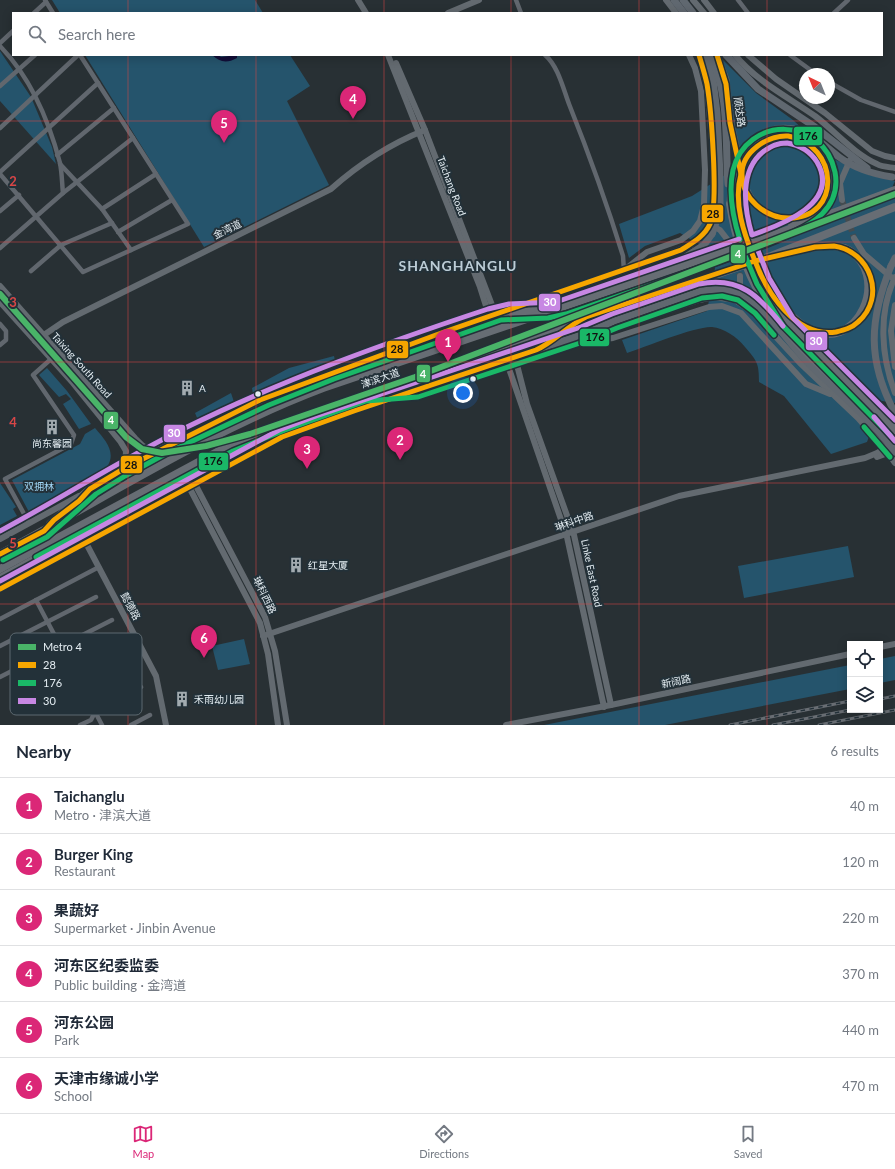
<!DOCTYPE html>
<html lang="en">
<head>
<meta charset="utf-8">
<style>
	body { margin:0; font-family:Lato,"Noto Sans SC",sans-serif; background:#f2f2f3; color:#1f2937 }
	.controls { position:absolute; right:12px; bottom:12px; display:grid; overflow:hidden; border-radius:0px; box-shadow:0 2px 10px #0003 }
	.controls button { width:36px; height:36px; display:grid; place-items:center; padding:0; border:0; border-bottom:1px solid #e0e1e3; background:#fff; color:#1f2937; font:20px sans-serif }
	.compass { position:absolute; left:799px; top:68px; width:36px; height:36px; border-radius:50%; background:#fff; box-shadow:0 2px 10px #0003; rotate:317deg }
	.you { position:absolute; left:463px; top:393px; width:14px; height:14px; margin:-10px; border:3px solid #fff; border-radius:50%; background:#1a73e8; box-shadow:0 0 0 6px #1a73e833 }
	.badge { display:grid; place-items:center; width:26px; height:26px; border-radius:50%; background:#db2777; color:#fff; font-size:13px; font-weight:700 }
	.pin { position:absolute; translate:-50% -33px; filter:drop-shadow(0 1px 2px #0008) }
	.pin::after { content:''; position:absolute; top:21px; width:14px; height:12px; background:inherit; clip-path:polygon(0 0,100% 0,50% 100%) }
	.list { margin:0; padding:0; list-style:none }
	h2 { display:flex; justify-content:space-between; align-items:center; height:52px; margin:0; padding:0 16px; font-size:17px }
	h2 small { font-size:13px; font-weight:400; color:#747a83 }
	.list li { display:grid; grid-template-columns:26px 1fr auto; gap:12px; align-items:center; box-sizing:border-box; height:56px; padding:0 16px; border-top:1px solid #e0e1e3 }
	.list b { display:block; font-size:15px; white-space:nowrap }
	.list p { margin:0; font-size:13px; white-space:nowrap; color:#747a83 }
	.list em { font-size:13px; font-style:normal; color:#747a83 }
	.icon { flex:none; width:22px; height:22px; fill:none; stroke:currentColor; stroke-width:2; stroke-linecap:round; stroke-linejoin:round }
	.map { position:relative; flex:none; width:895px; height:725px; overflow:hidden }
	.search { position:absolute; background:#fff; box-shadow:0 2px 10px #0003; left:12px; right:12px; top:12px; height:44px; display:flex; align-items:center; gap:10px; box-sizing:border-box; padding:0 14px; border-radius:0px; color:#747a83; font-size:15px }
	.sheet { height:388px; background:#fff }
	nav { display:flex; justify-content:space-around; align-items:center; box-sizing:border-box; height:56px; border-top:1px solid #e0e1e3; background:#fff; font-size:11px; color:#747a83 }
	nav a { display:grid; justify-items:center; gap:2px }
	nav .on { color:#db2777 }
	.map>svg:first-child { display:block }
	.green { fill:#25546c }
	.water { fill:#120e39 }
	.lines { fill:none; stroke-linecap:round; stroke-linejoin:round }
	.secondary-tunnel { stroke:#444c50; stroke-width:6; stroke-dasharray:6 3; stroke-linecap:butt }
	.street { stroke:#61676e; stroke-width:4.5 }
	.secondary { stroke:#636a70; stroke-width:6 }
	.primary { stroke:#606870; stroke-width:7 }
	.highway { stroke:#676d74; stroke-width:8 }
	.rail-casing { stroke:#686d73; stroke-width:3 }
	.rail { stroke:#233139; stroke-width:1.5; stroke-dasharray:4.5; stroke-linecap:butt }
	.primary-bridge { stroke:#606870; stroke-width:7 }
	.highway-bridge { stroke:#676d74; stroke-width:8 }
	.bus-1-casing { stroke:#233139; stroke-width:8 }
	.bus-2-casing { stroke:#233139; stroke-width:8 }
	.bus-3-casing { stroke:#233139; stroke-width:8 }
	.bus-1 { stroke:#f7a600; stroke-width:5 }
	.bus-2 { stroke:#1ab867; stroke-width:5 }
	.bus-3 { stroke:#c787e3; stroke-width:5 }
	.metro-1-casing { stroke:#233139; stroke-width:9 }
	.metro-1 { stroke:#49b468; stroke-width:6 }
	.grid { fill:none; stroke:#d84646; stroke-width:1; stroke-opacity:0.55 }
	.bus-dot { fill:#e4edf2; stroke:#233139; stroke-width:1.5 }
	.labels { text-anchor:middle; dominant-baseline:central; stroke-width:4; stroke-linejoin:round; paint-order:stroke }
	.street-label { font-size:10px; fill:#e4edf2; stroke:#233139 }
	.poi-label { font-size:10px; fill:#e4edf2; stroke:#233139; text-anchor:start }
	.park-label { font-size:10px; fill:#a0d5f4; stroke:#233139 }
	.district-label { font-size:14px; font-weight:bold; letter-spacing:1px; fill:#bccdd7; stroke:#233139 }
	.key { fill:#233139; stroke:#5d6970; stroke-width:1 }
	.key-label { font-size:11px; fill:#e4edf2 }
	.grid-label { font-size:13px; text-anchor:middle; font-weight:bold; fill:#d84646; stroke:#233139; stroke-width:4; stroke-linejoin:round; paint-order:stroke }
	.line-badge { stroke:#233139; stroke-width:1.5 }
	.badge-label { font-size:11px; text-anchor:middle; font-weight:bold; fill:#fff }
	.pale-badge-label { font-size:11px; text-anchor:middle; font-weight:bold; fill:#111 }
</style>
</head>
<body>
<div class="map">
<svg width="895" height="725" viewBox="0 0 895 725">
	<rect width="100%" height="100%" fill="#283034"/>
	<g class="green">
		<path d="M52,0H255L263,13H60Z"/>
		<path d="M0,51L31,97L52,147L56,164L0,101Z"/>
		<path d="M85,55H290L310,86L287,101L329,185L204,247Z"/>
		<path d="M723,60L756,93L793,120L836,160L869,175L895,181L886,201L895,198V403L882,401L867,442L831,454L784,396L759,382C759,363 757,361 745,347C737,337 724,328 712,327C696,326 645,347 627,353L622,340L707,311L715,268L707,249L680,233L645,246L629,258L619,224L692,196L733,170V111Z"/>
		<path d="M334,356L336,365L292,378L253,394L252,388L289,368Z"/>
		<path d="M47,368L67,391L91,424L79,429L63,404L71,399L66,394L59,397L39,375Z"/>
		<path d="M231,393L234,402L198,420L195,413Z"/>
		<path d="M95,428C107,442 119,455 103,472L29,512L12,480L80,444L85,434Z"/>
		<path d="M0,483L16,507L13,509L17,516L0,525Z"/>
		<path d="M848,546L854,577L744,598L738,566Z"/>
		<path d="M244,639L250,664L218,670L212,646Z"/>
		<path d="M895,656V680L880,683V659Z"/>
		<path d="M850,665V689L665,725H544Z"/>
	</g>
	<path class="water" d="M212,55H218L221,57L237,55V58C226,64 220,62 212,55Z"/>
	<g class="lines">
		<g class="secondary-tunnel">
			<path d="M842,200L854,238"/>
			<path d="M727,239L740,276"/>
		</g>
		<g class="street">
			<path d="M45,0L53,13"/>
			<path d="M516,0L521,13"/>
			<path d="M738,0L748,13"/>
			<path d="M34,13L46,2"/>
			<path d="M834,13L848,0"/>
			<path d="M0,43L13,31"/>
			<path d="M0,46C30,77 49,121 60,163C62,173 62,184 63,193L0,248"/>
			<path d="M545,55C558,66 563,88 569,104C589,154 607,204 623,256L624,271"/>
			<path d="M790,55L816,74"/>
			<path d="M829,82L861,100L895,112"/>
			<path d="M0,86L35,55"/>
			<path d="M0,128L78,55"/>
			<path d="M57,155L114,108"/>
			<path d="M60,164L102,209L131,250"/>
			<path d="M0,172L98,83"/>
			<path d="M0,174L83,272L188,224L80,55"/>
			<path d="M63,193L133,138"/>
			<path d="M102,209L156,174"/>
			<path d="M0,211L19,195"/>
			<path d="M118,232L172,200"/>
			<path d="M31,271L61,245L112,223"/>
			<path d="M0,324L6,331V340L0,345"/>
			<path d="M29,523L5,479L71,444L74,435L33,375L51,359"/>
			<path d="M36,600L102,725"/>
			<path d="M0,619L99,567"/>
			<path d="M0,646L96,597"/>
			<path d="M0,677L112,620"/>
			<path d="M80,683L133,654"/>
			<path d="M80,725L91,720L95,712L141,687"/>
			<path d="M131,725L150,715"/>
		</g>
		<g class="secondary">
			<path d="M358,0L366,13"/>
			<path d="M666,0L676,13"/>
			<path d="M693,0L704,13"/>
			<path d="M704,0L714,13"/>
			<path d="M448,13L479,0"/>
			<path d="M388,55L480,287L487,309L481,318"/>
			<path d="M735,55C756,81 788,97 815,116C836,132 853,153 877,164C882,167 889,167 895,168"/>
			<path d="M748,55L776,79L825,113L872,151L885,156L895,158"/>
			<path d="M396,63L425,130L492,305L497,311L503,312"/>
			<path d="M842,200L840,183L850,160"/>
			<path d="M711,225L720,230L727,239"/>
			<path d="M854,238L864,254L891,277"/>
			<path d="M628,267L647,252L681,240L693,231L700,221L704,205L705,170L701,91L695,68L689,55"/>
			<path d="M895,277C878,313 881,356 895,393"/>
			<path d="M0,286L135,438L143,446L154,452"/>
			<path d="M737,295L740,285V276"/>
			<path d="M0,302L73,383L120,441L126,451L125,468"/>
			<path d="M895,305L891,331L895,367"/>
			<path d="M590,333L614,329L699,300L714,297L735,300L753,312L800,363L858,418L885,449L895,463"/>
			<path d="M35,341L63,322L331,189C359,164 390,144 425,130"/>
			<path d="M554,346L613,338L709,307L722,306L741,313L806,384L830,394"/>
			<path d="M515,357L527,404L574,535L611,705"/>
			<path d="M506,360L567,537L604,707"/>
			<path d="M877,457L888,453L895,448"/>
			<path d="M195,484L265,617L275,651L287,725"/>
			<path d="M189,487L260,623L268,654L278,725"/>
			<path d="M87,491L154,452L277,393L444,332L651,261L691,245L705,232L710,224L714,209L713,152L707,85L699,55"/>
			<path d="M0,539L79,496"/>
			<path d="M86,543L156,676L166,725"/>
			<path d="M0,589L282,437L318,423L406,393"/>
			<path d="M263,636L679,496L865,458L877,453L894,443"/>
			<path d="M880,647L895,644"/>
			<path d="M506,725L611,705L850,654"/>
		</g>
		<g class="primary">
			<path d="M674,0L684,13"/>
			<path d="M683,0L693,13"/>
			<path d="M731,124L739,161"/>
			<path d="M741,172C748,206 768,224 804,216"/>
			<path d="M891,266L895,258"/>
			<path d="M667,269L704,245L712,234"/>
			<path d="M416,390L584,334L614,321L701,291"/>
		</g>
		<g class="highway">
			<path d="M792,137C821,145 842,179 820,206C813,214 802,219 792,224"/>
			<path d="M757,267C769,288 783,312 804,326C858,361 895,270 844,248C827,242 807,249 790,252"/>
			<path d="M776,305C808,353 859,386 895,430"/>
			<path d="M503,312L544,311"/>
			<path d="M540,348L570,327"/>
			<path d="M378,393L416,390"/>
			<path d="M50,524L90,489"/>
			<path d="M0,554C107,497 209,431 323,388L768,237L895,190"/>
			<path d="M0,569L230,445L282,423L771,256L895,207"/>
			<path d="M0,578L259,437"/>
		</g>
		<g class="rail-casing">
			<g id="rail">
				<path d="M880,699L895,696"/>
				<path d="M730,725L850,701"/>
				<path d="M773,725L850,710"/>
				<path d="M819,725L895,710"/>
			</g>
		</g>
		<use href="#rail" class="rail"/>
		<g class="primary-bridge">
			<path d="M706,55L713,80L717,113L720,175V211L712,234"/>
			<path d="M709,55C730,89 725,146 728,184"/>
			<path d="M717,55L726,80L731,124"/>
			<path d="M726,55L758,89L815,127L867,168"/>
			<path d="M730,204C731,190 731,175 736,162C746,137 775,122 801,131C815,135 827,148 839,157C854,168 873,174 892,177"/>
			<path d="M891,266C869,320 867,361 895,413"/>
			<path d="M701,291C718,288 734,288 748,298C769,312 791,346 810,365C839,393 871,419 895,452"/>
		</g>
		<g class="highway-bridge">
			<path d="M730,204C735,236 744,267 761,296C794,351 854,391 895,442"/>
			<path d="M757,267C743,232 721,174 757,145C768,137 779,134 792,137"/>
		</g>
		<g class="bus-1-casing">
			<g id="bus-1">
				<path d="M717,55L726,84L730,123L741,174"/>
				<path d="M788,136C839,144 843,219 788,218C765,218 742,198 742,175C741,152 768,135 788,136Z"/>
				<path d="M741,174C733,203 744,234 755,261"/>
				<path d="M834,246C870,251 887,297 858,322C852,328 844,330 836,332C796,338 767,293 755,261L815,247Z"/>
				<path d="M0,554L44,531L54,520L79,501L90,489L125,468L260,400L444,332L681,250C692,243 704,237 710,224C719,205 711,108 707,84C705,75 702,65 699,55"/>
				<path d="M0,589L282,437L354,411L536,350C554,342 567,326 586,317L755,261"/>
			</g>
		</g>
		<g class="bus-2-casing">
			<g id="bus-2">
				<path d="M740,240C733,218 728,193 733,170C747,115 823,116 835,172C838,188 833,203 822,214C807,229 777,240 757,248"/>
				<path d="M864,427L890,457"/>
				<path d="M36,557L233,451L285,430L366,401L418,397L586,341L617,328L702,298L722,296L738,300L755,313L774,335"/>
				<path d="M3,560L47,537L96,494L125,476L167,453L269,405L334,379L501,320L548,318L566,314L744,253L757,284L783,326L890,435"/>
			</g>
		</g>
		<g class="bus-3-casing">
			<g id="bus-3">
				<path d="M787,143C799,145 810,151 817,162C841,203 781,225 752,235C744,208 739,170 764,151C772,146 777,143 787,143Z"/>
				<path d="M757,248L769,278L793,318L895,420"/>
				<path d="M874,417L895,441"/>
				<path d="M0,531C62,498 122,459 185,428C282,380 385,343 488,309L509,304L556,302L739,239"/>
				<path d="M0,581L279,430L316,416L581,327L612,314L699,284C740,276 759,296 783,326"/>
			</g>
		</g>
		<use href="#bus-1" class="bus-1"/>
		<use href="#bus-2" class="bus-2"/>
		<use href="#bus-3" class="bus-3"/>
		<g class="metro-1-casing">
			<path id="metro-1" d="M0,294L126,437L142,449L162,453L206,446L250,434L415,377L895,194"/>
		</g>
		<use href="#metro-1" class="metro-1"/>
	</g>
	<path class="grid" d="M128,0V13M256,0V13M384,0V13M511,0V13M639,0V13M767,0V13M128,55V725M256,55V725M384,55V725M511,55V725M639,55V725M767,55V725M0,121H895M0,242H895M0,362H895M0,483H895M0,604H895"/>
	<defs>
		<g id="building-bare" transform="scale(1.2)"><path d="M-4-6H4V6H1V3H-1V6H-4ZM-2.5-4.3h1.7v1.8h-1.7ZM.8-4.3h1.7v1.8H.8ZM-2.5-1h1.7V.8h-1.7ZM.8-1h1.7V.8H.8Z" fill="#a2abb0" stroke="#233139" stroke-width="2.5" paint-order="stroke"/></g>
	</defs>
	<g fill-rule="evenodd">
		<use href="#building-bare" x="187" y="388"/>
		<use href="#building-bare" x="52" y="427"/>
		<use href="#building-bare" x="296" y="565"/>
		<use href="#building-bare" x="182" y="699"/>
	</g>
	<g class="bus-dot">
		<circle cx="473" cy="379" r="3.5"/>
		<circle cx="258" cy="394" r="3.5"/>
	</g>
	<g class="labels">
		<g class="street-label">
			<text transform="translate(740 112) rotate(82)">顺达路</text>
			<text transform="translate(452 186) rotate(69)">Taichang Road</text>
			<text transform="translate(227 229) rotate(-26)">金湾道</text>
			<text transform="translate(82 365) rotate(48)">Taixing South Road</text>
			<text transform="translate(380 378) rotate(-19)">津滨大道</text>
			<text transform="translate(574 521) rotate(-19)">琳科中路</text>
			<text transform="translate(592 573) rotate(78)">Linke East Road</text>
			<text transform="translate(265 595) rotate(64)">琳科西路</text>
			<text transform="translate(131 606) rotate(62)">懿德路</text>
			<text transform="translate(676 681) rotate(-12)">新阔路</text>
		</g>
		<g class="poi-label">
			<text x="199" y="388">A</text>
			<text x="52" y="443" text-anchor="middle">尚东馨园</text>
			<text x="308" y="565">红星大厦</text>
			<text x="194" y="699">禾雨幼儿园</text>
		</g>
		<g class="park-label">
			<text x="39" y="486">双拥林</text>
		</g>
		<g class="district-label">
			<text x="458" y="265">SHANGHANGLU</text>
		</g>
	</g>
	<rect x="10" y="633" width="132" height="82" rx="6" class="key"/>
	<rect x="18" y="644" width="18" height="6" fill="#49b468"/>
	<rect x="18" y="662" width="18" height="6" fill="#f7a600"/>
	<rect x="18" y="680" width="18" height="6" fill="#1ab867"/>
	<rect x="18" y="698" width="18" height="6" fill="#c787e3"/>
	<g class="key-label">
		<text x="43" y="651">Metro 4</text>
		<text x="43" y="669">28</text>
		<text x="43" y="687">176</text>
		<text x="43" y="705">30</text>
	</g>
	<g class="grid-label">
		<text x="13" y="186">2</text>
		<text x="13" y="307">3</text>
		<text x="13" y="427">4</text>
		<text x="13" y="548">5</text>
	</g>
	<g class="line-badge">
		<rect x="793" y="126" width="30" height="20" rx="4" fill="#1ab867"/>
		<rect x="701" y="204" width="23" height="19" rx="4" fill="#f7a600"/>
		<rect x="730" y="244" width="16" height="20" rx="4" fill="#49b468"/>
		<rect x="538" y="293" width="23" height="19" rx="4" fill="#c787e3"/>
		<rect x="579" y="328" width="31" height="19" rx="4" fill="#1ab867"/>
		<rect x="805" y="331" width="23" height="20" rx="4" fill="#c787e3"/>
		<rect x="386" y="340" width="23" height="19" rx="4" fill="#f7a600"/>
		<rect x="416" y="364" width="15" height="19" rx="4" fill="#49b468"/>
		<rect x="103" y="411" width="16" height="19" rx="4" fill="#49b468"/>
		<rect x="163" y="424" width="23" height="19" rx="4" fill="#c787e3"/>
		<rect x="198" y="452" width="31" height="19" rx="4" fill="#1ab867"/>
		<rect x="120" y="455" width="23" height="19" rx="4" fill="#f7a600"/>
	</g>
	<g class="badge-label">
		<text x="738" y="258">4</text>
		<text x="550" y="306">30</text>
		<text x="816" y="345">30</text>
		<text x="423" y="378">4</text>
		<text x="111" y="424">4</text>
		<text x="174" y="437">30</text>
	</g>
	<g class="pale-badge-label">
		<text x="808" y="140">176</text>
		<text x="713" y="218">28</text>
		<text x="595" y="341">176</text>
		<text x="397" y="353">28</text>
		<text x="213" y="465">176</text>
		<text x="131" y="469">28</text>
	</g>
</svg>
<div class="controls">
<button><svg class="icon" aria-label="locate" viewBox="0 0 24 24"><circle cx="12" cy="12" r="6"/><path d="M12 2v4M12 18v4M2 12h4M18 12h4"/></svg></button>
<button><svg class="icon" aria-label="layers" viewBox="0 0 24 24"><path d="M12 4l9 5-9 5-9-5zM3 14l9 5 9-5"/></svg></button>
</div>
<svg class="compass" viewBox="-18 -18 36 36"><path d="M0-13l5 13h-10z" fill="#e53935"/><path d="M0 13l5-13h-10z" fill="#747a83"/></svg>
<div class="you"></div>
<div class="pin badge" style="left:448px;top:362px">1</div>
<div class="pin badge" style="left:400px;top:460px">2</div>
<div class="pin badge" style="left:307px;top:469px">3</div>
<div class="pin badge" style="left:353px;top:119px">4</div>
<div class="pin badge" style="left:224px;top:143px">5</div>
<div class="pin badge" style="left:204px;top:658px">6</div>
<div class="search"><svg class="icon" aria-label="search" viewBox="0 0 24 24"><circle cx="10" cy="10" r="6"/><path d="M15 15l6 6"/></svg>Search here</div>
</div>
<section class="sheet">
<h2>Nearby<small>6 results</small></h2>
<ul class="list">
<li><span class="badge">1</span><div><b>Taichanglu</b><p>Metro · 津滨大道</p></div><em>40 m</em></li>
<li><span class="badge">2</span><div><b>Burger King</b><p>Restaurant</p></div><em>120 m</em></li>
<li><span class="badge">3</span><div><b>果蔬好</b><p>Supermarket · Jinbin Avenue</p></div><em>220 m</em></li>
<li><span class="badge">4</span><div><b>河东区纪委监委</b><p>Public building · 金湾道</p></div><em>370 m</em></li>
<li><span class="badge">5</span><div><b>河东公园</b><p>Park</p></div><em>440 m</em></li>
<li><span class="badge">6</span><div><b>天津市缘诚小学</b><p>School</p></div><em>470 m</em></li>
</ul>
</section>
<nav>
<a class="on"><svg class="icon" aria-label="map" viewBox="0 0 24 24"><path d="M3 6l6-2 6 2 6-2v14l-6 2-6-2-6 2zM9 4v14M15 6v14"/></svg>Map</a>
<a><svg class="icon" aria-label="directions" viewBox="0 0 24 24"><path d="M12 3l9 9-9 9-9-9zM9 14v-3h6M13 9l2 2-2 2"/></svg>Directions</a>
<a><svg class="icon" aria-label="saved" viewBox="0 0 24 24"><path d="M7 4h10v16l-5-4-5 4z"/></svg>Saved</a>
</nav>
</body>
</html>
